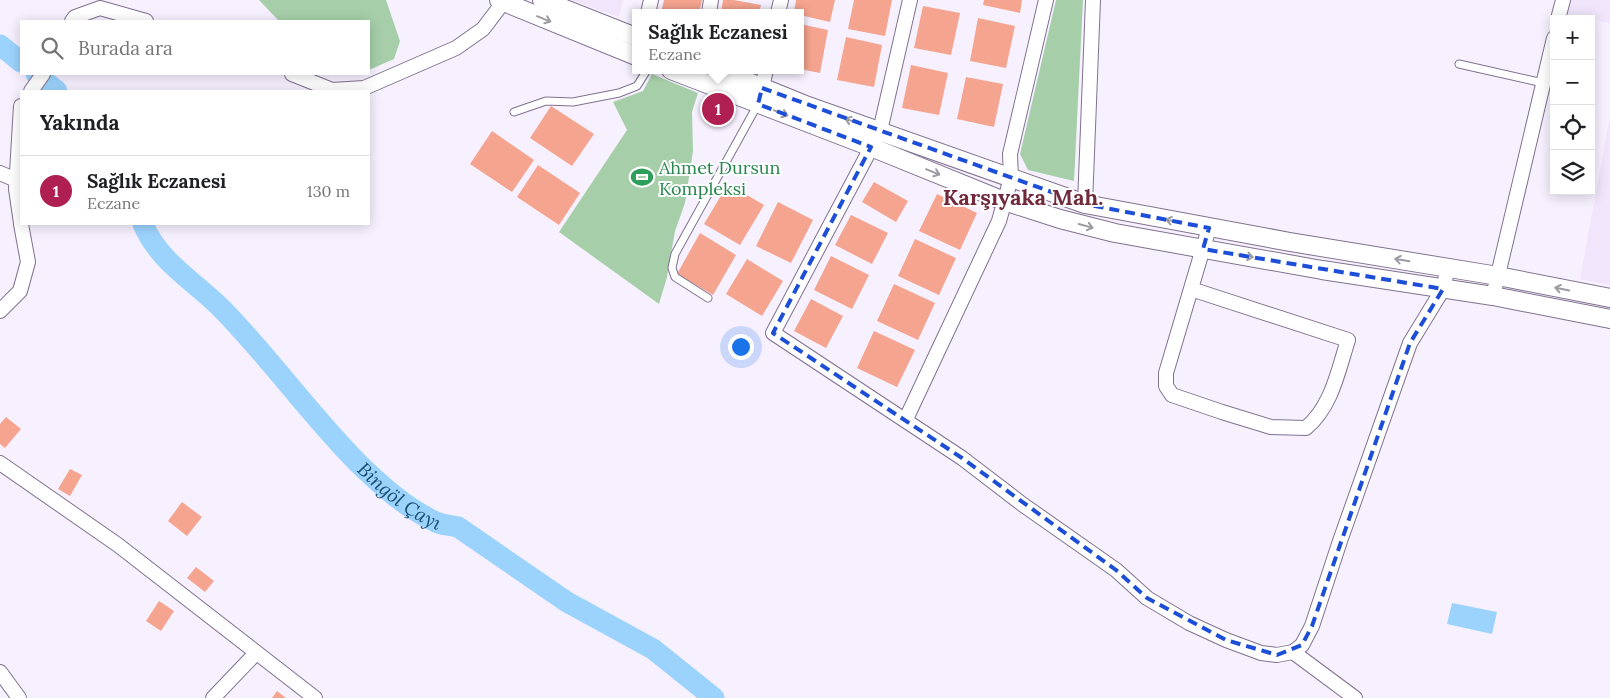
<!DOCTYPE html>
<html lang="tr">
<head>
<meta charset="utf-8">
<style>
	body { margin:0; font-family:Lora,serif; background:#f2f2f2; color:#202124 }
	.controls { position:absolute; right:15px; top:15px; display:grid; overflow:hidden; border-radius:0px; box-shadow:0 2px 12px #0003 }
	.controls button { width:45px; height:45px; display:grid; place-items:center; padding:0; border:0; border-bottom:1px solid #e0e0e0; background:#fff; color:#202124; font:25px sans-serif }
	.you { position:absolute; left:740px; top:346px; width:18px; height:18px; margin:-12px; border:4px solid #fff; border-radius:50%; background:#1a73e8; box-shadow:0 0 0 8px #1a73e833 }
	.badge { display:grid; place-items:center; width:32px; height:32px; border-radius:50%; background:#af1f51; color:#fff; font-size:16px; font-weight:700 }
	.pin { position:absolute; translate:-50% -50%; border:2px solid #fff; box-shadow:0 1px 5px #0006 }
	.popup { position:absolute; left:632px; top:9px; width:172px; height:65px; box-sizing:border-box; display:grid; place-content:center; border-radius:0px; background:#fff; filter:drop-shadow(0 1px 4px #0005); font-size:16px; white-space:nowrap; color:#757577 }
	.popup b { font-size:19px; color:#202124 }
	.popup::after { content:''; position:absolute; left:50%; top:100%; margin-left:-10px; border:10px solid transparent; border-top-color:#fff }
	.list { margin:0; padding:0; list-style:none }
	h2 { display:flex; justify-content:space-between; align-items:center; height:65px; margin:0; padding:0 20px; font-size:21px }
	h2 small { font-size:16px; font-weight:400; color:#757577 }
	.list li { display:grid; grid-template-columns:32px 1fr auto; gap:15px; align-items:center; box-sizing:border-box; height:70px; padding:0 20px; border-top:1px solid #e0e0e0 }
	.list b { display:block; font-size:19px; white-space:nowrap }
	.list p { margin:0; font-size:16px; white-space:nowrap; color:#757577 }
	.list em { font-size:16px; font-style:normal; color:#757577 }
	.icon { flex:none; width:28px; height:28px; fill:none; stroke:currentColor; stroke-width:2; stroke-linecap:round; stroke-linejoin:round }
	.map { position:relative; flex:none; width:1610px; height:698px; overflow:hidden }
	.search { position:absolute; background:#fff; box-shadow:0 2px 12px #0003; left:20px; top:20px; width:350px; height:55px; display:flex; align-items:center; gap:12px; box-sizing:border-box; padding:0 18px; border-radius:0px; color:#757577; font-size:19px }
	.panel { position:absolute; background:#fff; box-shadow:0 2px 12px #0003; left:20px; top:90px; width:350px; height:135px; border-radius:0px }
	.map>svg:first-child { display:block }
	.education { fill:#f0e5fa }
	.green { fill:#a6cfa9 }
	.water { fill:#9cd3fd }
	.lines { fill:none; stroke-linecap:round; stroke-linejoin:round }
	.river { stroke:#9cd3fd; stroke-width:21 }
	.building { fill:#f5a48f }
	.service-casing { stroke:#807290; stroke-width:9 }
	.minor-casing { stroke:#807290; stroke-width:16 }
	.tertiary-casing { stroke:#807290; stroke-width:20 }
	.service { stroke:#fff; stroke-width:7 }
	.minor { stroke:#fff; stroke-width:14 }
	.tertiary { stroke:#fff; stroke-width:18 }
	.oneway { stroke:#9c9aa0 }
	.marked { fill:none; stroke:#1d4ed8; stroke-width:4; stroke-dasharray:10 6; stroke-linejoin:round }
	.labels { text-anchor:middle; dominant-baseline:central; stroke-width:4; stroke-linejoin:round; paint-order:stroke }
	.leisure-label { font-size:18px; fill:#27864d; stroke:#fff; text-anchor:start }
	.water-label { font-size:19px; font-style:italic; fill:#184d6f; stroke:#fff }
	.district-label { font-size:22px; font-weight:bold; fill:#702a3c; stroke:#fff }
</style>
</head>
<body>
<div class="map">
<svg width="1610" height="698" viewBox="0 0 1610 698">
	<rect width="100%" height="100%" fill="#f7f1ff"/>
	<g class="education">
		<path d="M571,0H623L619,17Z"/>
		<path d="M1559,0H1610V23L1556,13Z"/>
		<path d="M1610,116V285L1580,279Z"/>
	</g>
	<g class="green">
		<path d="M259,0H386L400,41L394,59L369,70V21H279Z"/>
		<path d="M1056,0H1083L1074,181L1028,170L1020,154Z"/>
		<path d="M652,74L698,93L692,112L693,151L685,203L675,231L667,277L659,304L559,232L627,130L613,102L643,91Z"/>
	</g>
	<path class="water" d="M1452,603L1497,612L1492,634L1447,624Z"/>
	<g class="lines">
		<g class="river">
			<path d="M0,45L21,62"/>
			<path d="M36,74L57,91"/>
			<path id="s1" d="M143,224C159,262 194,281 222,309C271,359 311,416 360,465C383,487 406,508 436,522C442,525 450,525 458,527L567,602L653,649L714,698"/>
		</g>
	</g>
	<g class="building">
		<path d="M664,0H702L699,13H661Z"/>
		<path d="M723,0H734L761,5L759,13H721Z"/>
		<path d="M796,0H835L830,22L800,15V13H794Z"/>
		<path d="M854,0H892L885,36L848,29Z"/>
		<path d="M984,0H1022L1020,13L983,5Z"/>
		<path d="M923,6L960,13L951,55L914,48Z"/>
		<path d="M978,18L1015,26L1006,68L970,61Z"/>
		<path d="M800,24L828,30L820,73L800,69Z"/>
		<path d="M846,37L882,45L874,87L837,80Z"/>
		<path d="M911,65L948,73L939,115L902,108Z"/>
		<path d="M966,77L1003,84L994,127L957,119Z"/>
		<path d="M551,106L594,134L572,166L530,138Z"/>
		<path d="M492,131L534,160L512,192L470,164Z"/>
		<path d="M538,165L580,193L559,225L517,197Z"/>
		<path d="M874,182L908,201L896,222L862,202Z"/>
		<path d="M728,184L764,205L740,245L704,224Z"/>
		<path d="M937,194L977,213L960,250L919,231Z"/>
		<path d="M778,202L813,220L791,263L756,246Z"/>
		<path d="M851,215L888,233L872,264L835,245Z"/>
		<path d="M700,233L736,255L713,295L677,274Z"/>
		<path d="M915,239L956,258L939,295L898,276Z"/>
		<path d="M831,256L869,275L852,309L814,290Z"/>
		<path d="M747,259L783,281L762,316L726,294Z"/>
		<path d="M894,284L935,303L918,340L877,321Z"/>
		<path d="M811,299L843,316L826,348L794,331Z"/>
		<path d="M874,331L915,350L897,387L857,368Z"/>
		<path d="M6,417L21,429L5,448L0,444V424Z"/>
		<path d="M70,469L82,475L70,496L58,489Z"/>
		<path d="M182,502L202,517L187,536L168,521Z"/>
		<path d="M196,567L214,581L205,592L187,578Z"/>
		<path d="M159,601L174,611L161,631L146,621Z"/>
		<path d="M277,691L286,698H272Z"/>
	</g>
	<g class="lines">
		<g class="service-casing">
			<g id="service">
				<path d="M1459,64L1543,83"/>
				<path d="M514,112L546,101L573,102L619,93L637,86L647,70"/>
				<path d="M708,298L675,277L672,268L675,254L758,104"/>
			</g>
		</g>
		<g class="minor-casing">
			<g id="minor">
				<path d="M910,0L880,131L773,333L962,458L1022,504L1116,570L1147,598L1189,623L1226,640L1261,653L1277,655L1293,652L1302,645L1312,626L1340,541L1410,343L1443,289L1448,267"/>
				<path d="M648,13L651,0"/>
				<path d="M709,13L711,0"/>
				<path d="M778,13L781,0"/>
				<path d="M1558,19L1563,0"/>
				<path d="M72,21L75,17L100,8L146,21"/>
				<path d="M292,74L332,90L364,88L456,48L483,29L505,0"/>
				<path d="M31,91L43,74"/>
				<path d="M760,96L766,70"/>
				<path d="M21,106L16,189L21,223"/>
				<path d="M0,173L16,180"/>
				<path d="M1085,204L1093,0"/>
				<path d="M1191,289L1348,340C1338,371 1332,406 1306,428L1271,427L1222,412L1172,395L1166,386V373L1209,228"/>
				<path d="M1493,296L1554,38"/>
				<path d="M0,311L20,291L28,262L21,224"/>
				<path d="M906,419L999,221L1011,178L1010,154L1046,0"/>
				<path d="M0,463L118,545L315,698"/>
				<path d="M1293,652L1355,698"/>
				<path d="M0,672L19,698"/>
				<path d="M213,698L256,653"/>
			</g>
		</g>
		<g class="tertiary-casing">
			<g id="tertiary">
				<path d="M499,0L636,56"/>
				<path d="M542,0L636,37"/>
				<path d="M671,70L871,147L1004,201L1060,219L1115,233L1322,270L1493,296L1610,319"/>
				<path d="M719,70L808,106L1085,204L1290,242L1498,276L1610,298"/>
			</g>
		</g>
		<use href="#service" class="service"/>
		<use href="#minor" class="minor"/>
		<use href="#tertiary" class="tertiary"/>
	</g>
	<defs><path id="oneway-shaft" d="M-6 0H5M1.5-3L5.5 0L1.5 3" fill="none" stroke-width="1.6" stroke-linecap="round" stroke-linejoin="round" transform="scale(1.25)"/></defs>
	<g class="oneway">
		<use href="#oneway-shaft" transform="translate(544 19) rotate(22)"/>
		<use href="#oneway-shaft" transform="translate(781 113) rotate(21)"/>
		<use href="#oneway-shaft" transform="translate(852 121) rotate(-160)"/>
		<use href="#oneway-shaft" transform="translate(933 172) rotate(22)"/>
		<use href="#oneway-shaft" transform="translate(1173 221) rotate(-169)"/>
		<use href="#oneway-shaft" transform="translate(1086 226) rotate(15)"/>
		<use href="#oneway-shaft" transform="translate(1246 256) rotate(10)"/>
		<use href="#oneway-shaft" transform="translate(1402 260) rotate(-171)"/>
		<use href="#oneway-shaft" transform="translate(1562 289) rotate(-169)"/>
	</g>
	<path class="marked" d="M762,88L1085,204L1209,228L1203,249L1443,289L1410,343L1312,626L1302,645L1277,655L1226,640L1147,598L1116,570L962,458L773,333L871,147L758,104Z"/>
	<defs>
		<g id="stadium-bare" transform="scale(1.725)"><path d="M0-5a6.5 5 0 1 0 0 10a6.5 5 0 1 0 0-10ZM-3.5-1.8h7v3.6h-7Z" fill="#2e9e5b" stroke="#fff" stroke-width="2.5" paint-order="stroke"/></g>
	</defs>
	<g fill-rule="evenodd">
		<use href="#stadium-bare" x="642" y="177"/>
	</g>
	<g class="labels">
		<g class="leisure-label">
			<text x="659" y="167">Ahmet Dursun<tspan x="659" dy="21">Kompleksi</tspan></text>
		</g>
		<g class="water-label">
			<text stroke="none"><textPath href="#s1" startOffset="376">Bingöl Çayı</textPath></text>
		</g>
		<g class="district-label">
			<text x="1023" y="197">Karşıyaka Mah.</text>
		</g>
	</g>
</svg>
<div class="controls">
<button>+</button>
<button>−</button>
<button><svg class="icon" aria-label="locate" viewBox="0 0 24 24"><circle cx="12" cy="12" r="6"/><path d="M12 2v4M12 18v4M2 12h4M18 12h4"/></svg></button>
<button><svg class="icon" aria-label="layers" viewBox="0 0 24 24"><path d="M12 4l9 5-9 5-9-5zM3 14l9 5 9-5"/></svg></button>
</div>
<div class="you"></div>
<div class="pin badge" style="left:718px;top:109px">1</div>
<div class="popup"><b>Sağlık Eczanesi</b>Eczane</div>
<div class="search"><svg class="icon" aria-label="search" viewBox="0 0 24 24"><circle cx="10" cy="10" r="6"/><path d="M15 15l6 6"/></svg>Burada ara</div>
<section class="panel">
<h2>Yakında<small></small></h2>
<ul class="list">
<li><span class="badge">1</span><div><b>Sağlık Eczanesi</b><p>Eczane</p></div><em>130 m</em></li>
</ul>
</section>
</div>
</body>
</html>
